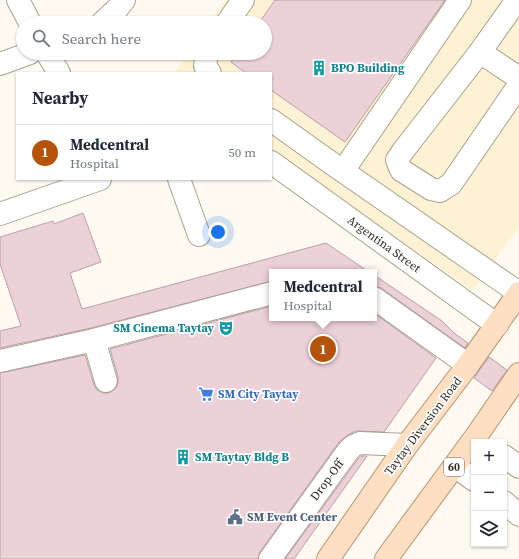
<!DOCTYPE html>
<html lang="en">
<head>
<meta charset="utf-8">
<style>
	body { margin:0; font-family:"Source Serif 4",serif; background:#f6f6f7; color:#1f2937 }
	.controls { position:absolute; right:12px; bottom:12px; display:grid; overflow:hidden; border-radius:0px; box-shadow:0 1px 3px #0004 }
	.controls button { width:36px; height:36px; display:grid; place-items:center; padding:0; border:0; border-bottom:1px solid #e0e1e3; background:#fff; color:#1f2937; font:20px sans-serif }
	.you { position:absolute; left:218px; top:232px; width:14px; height:14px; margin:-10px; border:3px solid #fff; border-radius:50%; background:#1a73e8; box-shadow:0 0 0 6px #1a73e833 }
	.badge { display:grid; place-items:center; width:26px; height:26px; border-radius:50%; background:#b45309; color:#fff; font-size:13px; font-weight:700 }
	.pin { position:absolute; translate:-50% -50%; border:2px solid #fff; box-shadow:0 1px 4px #0006 }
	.popup { position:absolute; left:269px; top:269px; width:108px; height:52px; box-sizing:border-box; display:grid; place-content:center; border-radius:0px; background:#fff; filter:drop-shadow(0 1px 3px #0005); font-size:13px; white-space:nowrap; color:#747a83 }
	.popup b { font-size:15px; color:#1f2937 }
	.popup::after { content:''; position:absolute; left:50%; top:100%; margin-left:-8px; border:8px solid transparent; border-top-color:#fff }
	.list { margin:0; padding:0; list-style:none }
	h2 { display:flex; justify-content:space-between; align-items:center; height:52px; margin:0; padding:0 16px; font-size:17px }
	h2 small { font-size:13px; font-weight:400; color:#747a83 }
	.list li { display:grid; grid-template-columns:26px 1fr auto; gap:12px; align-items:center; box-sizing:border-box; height:56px; padding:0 16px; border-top:1px solid #e0e1e3 }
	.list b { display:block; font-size:15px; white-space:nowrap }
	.list p { margin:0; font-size:13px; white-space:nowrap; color:#747a83 }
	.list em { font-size:13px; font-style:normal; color:#747a83 }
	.icon { flex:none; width:22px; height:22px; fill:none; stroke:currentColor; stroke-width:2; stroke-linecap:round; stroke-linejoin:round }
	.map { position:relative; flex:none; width:519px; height:559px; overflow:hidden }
	.search { position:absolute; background:#fff; box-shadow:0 1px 3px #0004; left:16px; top:16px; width:256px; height:44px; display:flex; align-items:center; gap:10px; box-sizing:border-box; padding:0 14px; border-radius:22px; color:#747a83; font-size:15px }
	.panel { position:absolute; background:#fff; box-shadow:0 1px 3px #0004; left:16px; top:72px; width:256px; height:108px; border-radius:0px }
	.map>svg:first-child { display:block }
	.built { fill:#fef2d4 }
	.building { fill:#ecd1d9; stroke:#b9a0a7 }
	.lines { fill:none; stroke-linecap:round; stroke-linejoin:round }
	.minor-casing { stroke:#aaa18c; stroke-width:24 }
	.major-casing { stroke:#b69370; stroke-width:24 }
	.minor { stroke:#fff; stroke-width:22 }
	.major { stroke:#fedfc2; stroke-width:22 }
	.labels { text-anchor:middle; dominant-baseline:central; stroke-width:3.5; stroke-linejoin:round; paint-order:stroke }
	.shield { fill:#fff; stroke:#6e6b65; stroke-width:1 }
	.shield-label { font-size:11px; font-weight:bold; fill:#302c23 }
	.culture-label { font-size:12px; font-weight:bold; fill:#0d838f; stroke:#fff; text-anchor:start }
	.street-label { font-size:12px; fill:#302c23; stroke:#fff }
	.shop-label { font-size:12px; font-weight:bold; fill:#366cbe; stroke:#fff; text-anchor:start }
	.service-label { font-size:12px; font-weight:bold; fill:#4e5e75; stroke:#fff; text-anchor:start }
</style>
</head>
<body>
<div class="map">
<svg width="519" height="559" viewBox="0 0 519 559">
	<rect width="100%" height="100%" fill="#fefaf1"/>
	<path class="built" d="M225,0H519V227L473,291L271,149V73H174L188,53H265V23H209Z"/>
	<g class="building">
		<path d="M275,0H445L345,142L271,90V73H246L231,62L238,53H265V23H259Z"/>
		<path d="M83,213L101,262L70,273L82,309L326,243L369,272H272V281L91,328L0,348V331L21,326L0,264V237L53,221L54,224Z"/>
		<path d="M374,275L442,321L454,333L468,343L465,348L381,288L374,286Z"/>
		<path d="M272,306V318H374V313L436,358L384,432L355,431L348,435L339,442L260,552L258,559H0V373L85,355L94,385L97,390L103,393H109L115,389L118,384V377L110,349Z"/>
		<path d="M489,357L507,370L492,391L474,378Z"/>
		<path d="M362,456H367L294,559H285L358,459Z"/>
	</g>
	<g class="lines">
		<g class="minor-casing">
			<g id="minor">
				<path d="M18,0L30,23"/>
				<path d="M517,0L480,52L403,151L397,160L401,170L431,189L440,191L451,184L519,85"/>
				<path d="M102,23L117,9L124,0"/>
				<path d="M227,23L243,0"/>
				<path d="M480,52L519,78"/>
				<path d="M47,53L59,73"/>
				<path d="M207,53L205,66L210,73"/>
				<path d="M0,64L30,53"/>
				<path d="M271,120L334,165L519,293"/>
				<path d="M271,162L497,325"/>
				<path d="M343,171L460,0"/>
				<path d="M179,179L199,235"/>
				<path d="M0,214L100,179"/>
				<path d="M374,298L468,365"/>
				<path d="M94,340L106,381"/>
				<path d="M0,361L94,340L272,293"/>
				<path d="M504,456L519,467"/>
				<path d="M455,466L474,480"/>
				<path d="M504,502L519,515"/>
				<path d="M270,559L348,451L353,446L360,443L407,445"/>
			</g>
		</g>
		<g class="major-casing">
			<g id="major">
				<path d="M328,559L407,445L468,365L519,293"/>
				<path d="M386,559L477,435L519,374"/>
			</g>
		</g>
		<use href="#minor" class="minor"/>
		<use href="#major" class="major"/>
	</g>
	<defs>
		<g id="building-bare" transform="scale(1.2)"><path d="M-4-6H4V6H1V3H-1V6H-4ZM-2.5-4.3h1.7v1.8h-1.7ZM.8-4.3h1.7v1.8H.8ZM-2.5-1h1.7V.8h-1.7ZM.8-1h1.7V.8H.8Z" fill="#0f9aa8" stroke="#fff" stroke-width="2.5" paint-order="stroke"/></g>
		<g id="theatre-bare" transform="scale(1.2)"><path d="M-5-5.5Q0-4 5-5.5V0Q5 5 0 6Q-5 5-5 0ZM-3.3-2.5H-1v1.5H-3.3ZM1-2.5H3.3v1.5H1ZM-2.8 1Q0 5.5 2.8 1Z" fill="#0f9aa8" stroke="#fff" stroke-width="2.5" paint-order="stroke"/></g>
		<g id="supermarket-bare" transform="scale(1.2)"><path d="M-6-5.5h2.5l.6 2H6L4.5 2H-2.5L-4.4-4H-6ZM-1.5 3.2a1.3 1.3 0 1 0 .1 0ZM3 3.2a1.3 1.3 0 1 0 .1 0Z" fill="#3f7fe0" stroke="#fff" stroke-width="2.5" paint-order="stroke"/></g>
		<g id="civic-bare" transform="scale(1.2)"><path d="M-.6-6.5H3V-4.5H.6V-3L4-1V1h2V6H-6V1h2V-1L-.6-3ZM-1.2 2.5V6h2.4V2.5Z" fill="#5c6f8a" stroke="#fff" stroke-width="2.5" paint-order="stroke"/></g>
	</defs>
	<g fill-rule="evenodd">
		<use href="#building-bare" x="319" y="68"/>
		<use href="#theatre-bare" x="226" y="328"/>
		<use href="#supermarket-bare" x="206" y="394"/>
		<use href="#building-bare" x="183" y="457"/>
		<use href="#civic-bare" x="235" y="517"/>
	</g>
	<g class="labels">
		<rect class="shield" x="444" y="458" width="20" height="18" rx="3"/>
		<g class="shield-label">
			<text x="454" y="467">60</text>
		</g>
		<g class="culture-label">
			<text x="331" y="68">BPO Building</text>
			<text x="214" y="328" text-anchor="end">SM Cinema Taytay</text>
			<text x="195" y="457">SM Taytay Bldg B</text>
		</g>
		<g class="street-label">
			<text transform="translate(384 244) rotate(36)">Argentina Street</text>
			<text transform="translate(423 426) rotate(-53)">Taytay Diversion Road</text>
			<text transform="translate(327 480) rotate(-54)">Drop-Off</text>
		</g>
		<g class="shop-label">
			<text x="218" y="394">SM City Taytay</text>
		</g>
		<g class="service-label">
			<text x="247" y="517">SM Event Center</text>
		</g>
	</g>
</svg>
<div class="controls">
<button>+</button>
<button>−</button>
<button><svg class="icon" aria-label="layers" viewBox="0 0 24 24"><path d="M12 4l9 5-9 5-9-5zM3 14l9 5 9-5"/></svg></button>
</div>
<div class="you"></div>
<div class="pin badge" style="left:323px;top:349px">1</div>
<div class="popup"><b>Medcentral</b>Hospital</div>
<div class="search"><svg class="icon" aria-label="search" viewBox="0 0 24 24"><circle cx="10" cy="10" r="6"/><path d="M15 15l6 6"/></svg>Search here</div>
<section class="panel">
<h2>Nearby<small></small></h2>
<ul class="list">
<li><span class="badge">1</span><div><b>Medcentral</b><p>Hospital</p></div><em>50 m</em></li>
</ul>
</section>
</div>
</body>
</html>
